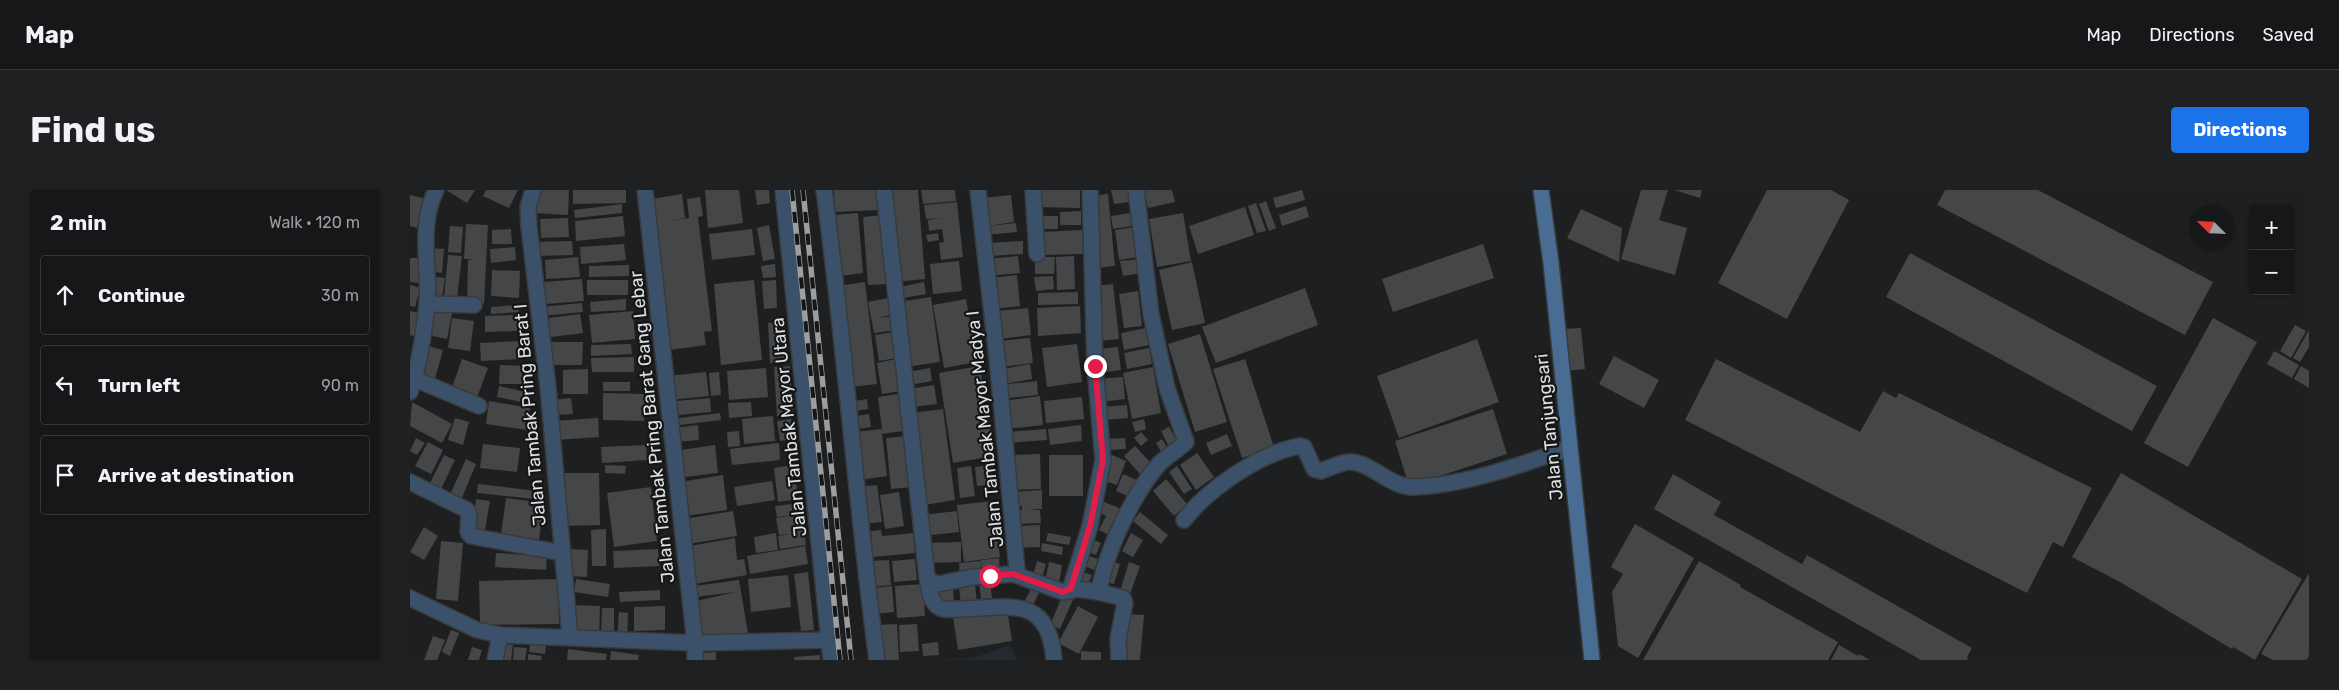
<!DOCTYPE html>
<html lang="en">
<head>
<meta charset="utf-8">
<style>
	body { margin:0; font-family:Rubik,sans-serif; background:#1f2022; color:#f1f3f6 }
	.controls { position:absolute; right:15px; top:15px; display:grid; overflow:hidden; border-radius:5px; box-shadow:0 1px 4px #0004 }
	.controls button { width:45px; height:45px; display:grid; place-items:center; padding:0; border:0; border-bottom:1px solid #353638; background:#161719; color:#f1f3f6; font:25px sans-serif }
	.compass { position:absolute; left:1779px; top:15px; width:45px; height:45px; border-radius:50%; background:#161719; box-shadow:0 1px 4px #0004; rotate:294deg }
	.stop { position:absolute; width:15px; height:15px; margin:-11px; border:4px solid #e11d48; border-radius:50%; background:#fff }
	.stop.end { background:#e11d48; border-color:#fff; box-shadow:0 1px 5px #0008 }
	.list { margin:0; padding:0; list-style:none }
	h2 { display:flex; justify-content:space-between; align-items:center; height:65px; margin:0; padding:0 20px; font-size:21px }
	h2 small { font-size:16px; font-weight:400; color:#9e9fa2 }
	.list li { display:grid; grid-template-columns:32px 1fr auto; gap:15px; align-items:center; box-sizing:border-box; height:80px; margin:0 10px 10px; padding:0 10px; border:1px solid #353638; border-radius:5px }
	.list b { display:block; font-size:19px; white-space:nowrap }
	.list em { font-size:16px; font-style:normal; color:#9e9fa2 }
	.icon { flex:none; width:28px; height:28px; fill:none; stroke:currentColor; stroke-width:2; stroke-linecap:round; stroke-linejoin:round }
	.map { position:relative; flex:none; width:1899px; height:470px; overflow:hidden; border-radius:5px }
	header { display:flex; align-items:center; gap:30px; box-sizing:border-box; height:70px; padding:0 25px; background:#161719; border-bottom:1px solid #353638 }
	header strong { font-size:24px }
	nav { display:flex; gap:28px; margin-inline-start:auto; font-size:18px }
	.intro { display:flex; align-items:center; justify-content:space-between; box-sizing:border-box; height:120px; padding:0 30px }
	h1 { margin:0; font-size:35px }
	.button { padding:12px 22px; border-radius:5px; background:#1a73e8; color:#fff; font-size:18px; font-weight:700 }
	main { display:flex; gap:30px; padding:0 30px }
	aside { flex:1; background:#161719; border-radius:5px; box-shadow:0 1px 4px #0004 }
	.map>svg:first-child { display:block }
	.built { fill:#242a30 }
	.building { fill:#444648 }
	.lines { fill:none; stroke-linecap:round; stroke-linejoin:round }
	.street-casing { stroke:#393a3c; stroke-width:18 }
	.secondary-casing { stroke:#393a3c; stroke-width:18 }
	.street { stroke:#3b5169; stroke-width:15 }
	.secondary { stroke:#496c93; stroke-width:15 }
	.rail-casing { stroke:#9c9e9f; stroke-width:5.5 }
	.rail { stroke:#141618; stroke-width:4; stroke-dasharray:11; stroke-linecap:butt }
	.route { stroke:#e11d48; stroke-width:6 }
	.labels { text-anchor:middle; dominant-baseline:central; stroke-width:4.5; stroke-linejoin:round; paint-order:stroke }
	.street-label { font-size:18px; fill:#dee0e1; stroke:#141618 }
</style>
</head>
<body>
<header>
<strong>Map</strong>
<nav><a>Map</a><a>Directions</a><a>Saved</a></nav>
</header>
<div class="intro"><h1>Find us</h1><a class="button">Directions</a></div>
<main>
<aside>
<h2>2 min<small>Walk · 120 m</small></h2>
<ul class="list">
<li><svg class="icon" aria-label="ahead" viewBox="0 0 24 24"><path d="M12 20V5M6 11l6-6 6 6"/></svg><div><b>Continue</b></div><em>30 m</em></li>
<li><svg class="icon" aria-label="left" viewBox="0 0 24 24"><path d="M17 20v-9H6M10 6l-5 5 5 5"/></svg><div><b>Turn left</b></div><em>90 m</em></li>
<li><svg class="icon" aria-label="arrive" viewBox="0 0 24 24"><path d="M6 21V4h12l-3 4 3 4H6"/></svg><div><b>Arrive at destination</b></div></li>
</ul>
</aside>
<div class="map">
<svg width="1899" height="470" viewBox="0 0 1899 470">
	<rect width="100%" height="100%" fill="#1e1f21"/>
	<path class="built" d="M600,455L607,470H520L563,468Z"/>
	<g class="building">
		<path d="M36,0H65L57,13Z"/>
		<path d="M76,0H108L99,18L73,6Z"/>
		<path d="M127,0H159L158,25L125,23Z"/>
		<path d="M163,0H216V13L163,14Z"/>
		<path d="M295,0H329L333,33L298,38Z"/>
		<path d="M345,0H359L360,13L347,15Z"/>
		<path d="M424,0H468L469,20L425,22Z"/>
		<path d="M478,0H508L515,89L485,92Z"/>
		<path d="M511,0H545L546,11L513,14Z"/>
		<path d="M624,0H670V18L624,17Z"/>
		<path d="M701,0H719L720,12L704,14Z"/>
		<path d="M734,0H762L765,12L738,18Z"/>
		<path d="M892,0L895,10L866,18L863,8Z"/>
		<path d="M1231,0H1258L1249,30L1277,38L1265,85L1211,69Z"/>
		<path d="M1264,0H1292L1290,8Z"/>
		<path d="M1357,0H1421L1439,10L1377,129L1308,93Z"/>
		<path d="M1535,0H1628L1803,92L1775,145L1527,15Z"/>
		<path d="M272,4L275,28L258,31L279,28L277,9L290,7L293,26L288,27L302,141L294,142L296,155L260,160L242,9Z"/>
		<path d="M698,4L705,76L687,78L681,6Z"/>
		<path d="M0,5L13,8L7,38L0,36Z"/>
		<path d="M601,5L604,32L578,36L606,33L607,42L575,45L571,8Z"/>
		<path d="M856,11L866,38L859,41L849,14Z"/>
		<path d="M547,12L553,67L531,70L529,53L534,52L532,39L519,41L518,30L531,28L516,29L514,15Z"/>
		<path d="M846,13L856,41L847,43L838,16Z"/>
		<path d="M212,14V23L165,28L164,20Z"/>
		<path d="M896,16L899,27L872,36L869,25Z"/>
		<path d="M835,17L844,45L788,64L779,36Z"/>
		<path d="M1171,19L1212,38L1209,72L1157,48Z"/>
		<path d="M671,21V35H650V22Z"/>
		<path d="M448,23L453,83L430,86L424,25Z"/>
		<path d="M720,23L722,36L703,39L701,26Z"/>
		<path d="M773,23L781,71L747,77L739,29Z"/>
		<path d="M473,25L477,94L458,95L453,27Z"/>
		<path d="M213,26L215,46L166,51L165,31Z"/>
		<rect x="628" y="26" width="20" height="13"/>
		<path d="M158,28L159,47L131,48L130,29Z"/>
		<path d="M56,34L78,35L74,114L57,113L58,70L64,69H54Z"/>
		<path d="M359,35L365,69L353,71L347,38Z"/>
		<path d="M40,36L53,37L51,63L38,62Z"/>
		<path d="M724,37L728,67L709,70L705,40Z"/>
		<path d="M101,39L102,54H82V40Z"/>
		<path d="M342,39L345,65L302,70L299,44Z"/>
		<path d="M672,40L673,64L631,65L630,42Z"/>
		<path d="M528,43L529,50L518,52L516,45Z"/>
		<path d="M162,51L163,65L123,66V52Z"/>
		<path d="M613,51V64L580,66L579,53Z"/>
		<path d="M214,54L216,70L171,74L170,57Z"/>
		<path d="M1073,54L1084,88L983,122L972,89Z"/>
		<path d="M105,57L106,70L81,73L80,59Z"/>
		<path d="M19,58L34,59L32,83L17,81Z"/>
		<path d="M1500,63L1747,196L1722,241L1476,107Z"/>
		<path d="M38,65L52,66L47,108L34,107Z"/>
		<path d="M608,66L610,83L578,86L577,69Z"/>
		<path d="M664,66L665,99L647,100L646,67Z"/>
		<path d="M168,67L170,87L136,89L135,70Z"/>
		<path d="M625,67H645L644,84H625Z"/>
		<path d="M0,68H12L11,93L0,92Z"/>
		<path d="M730,69L732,83L713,86L710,71Z"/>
		<path d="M549,71L552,101L523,104L520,74Z"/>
		<path d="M782,72L795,133L762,140L749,80Z"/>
		<path d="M365,74L366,87L353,88L351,76Z"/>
		<path d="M219,75V86L179,87V76Z"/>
		<path d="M82,80L110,81L109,108L81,106Z"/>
		<path d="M607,85L610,116L583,119L580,88Z"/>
		<path d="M20,86L35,88L32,107L17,105Z"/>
		<path d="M643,86L644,99L626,101L624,87Z"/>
		<path d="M172,89L174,111L136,114L134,92Z"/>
		<rect x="177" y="90" width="41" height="15"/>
		<path d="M344,90L352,170L311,175L304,94Z"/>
		<path d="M366,90L367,118L354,119L352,91Z"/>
		<path d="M455,92L467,194L440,197L428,96Z"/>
		<path d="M514,92L516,104L487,109L485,98Z"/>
		<path d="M703,94L709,149L689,151L684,96Z"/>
		<path d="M0,95L10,98L5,117L0,116Z"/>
		<path d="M895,98L908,135L806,173L792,137Z"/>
		<path d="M728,101L732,136L714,138L709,104Z"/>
		<path d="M668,102V114L628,115V103Z"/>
		<path d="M483,107L486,124L467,128L486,126L487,140L464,143L458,112Z"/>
		<path d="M521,107L530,172L496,177L487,112Z"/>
		<path d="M216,109V120L181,122L180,112Z"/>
		<path d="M556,109L567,172L534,178L523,115Z"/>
		<path d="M172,113L173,122L131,126L130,117Z"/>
		<path d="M108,115L109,122L81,124V117Z"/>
		<path d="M670,116L671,143L628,146L627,118Z"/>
		<path d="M618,118L621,145L589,149L586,121Z"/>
		<path d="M17,119L42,123L37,149L13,144Z"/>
		<path d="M0,121L13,124L7,147L0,145Z"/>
		<path d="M223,121L225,149L182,153L179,125Z"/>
		<path d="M170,124L173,143L133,148L130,129Z"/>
		<path d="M107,125V141L75,142V126Z"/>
		<path d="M42,128L64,131L60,161L38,158Z"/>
		<path d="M1803,128L1847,152L1778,277L1734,253Z"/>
		<path d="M375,132L377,172L360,173L358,133Z"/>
		<path d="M1885,135L1896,141L1881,168L1870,161Z"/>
		<path d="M736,138L739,155L714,160L711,143Z"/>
		<path d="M1171,138L1175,179L1157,181L1153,139Z"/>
		<path d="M1899,140V157L1890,172L1883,168Z"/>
		<path d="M483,142L487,168L469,171L465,145Z"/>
		<path d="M790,144L817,232L785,242L758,154Z"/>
		<path d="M620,148L623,173L591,177L589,151Z"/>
		<path d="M1067,149L1089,212L989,248L967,186Z"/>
		<path d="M110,151L111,169L71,171L70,153Z"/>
		<path d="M138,152H173L172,175H138Z"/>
		<path d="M221,154L222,164L181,166V155Z"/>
		<path d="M667,154L672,192L637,197L632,158Z"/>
		<path d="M18,156L33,160L24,192L9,188Z"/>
		<path d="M708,157L711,180L691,183L689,159Z"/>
		<path d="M739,158L742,174L717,179L714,163Z"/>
		<path d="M1864,161L1889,175L1882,188L1857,174Z"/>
		<path d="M1204,166L1249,190L1234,218L1189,194Z"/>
		<path d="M224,167V182H182L181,168Z"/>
		<path d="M52,169L78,178L65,213L40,203Z"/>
		<path d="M486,169L492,201L472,204L467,173Z"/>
		<path d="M835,169L864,257L832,268L803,179Z"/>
		<path d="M1306,169L1450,242L1473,201L1486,208L1489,203L1682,298L1653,357L1643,352L1617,403L1275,230Z"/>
		<path d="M620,174L622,189L595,194L592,179Z"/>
		<path d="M90,175L117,176L116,194H89Z"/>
		<path d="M380,176L383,225L367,226L364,177Z"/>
		<path d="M570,176L584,266L543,273L529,183Z"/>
		<path d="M1891,176L1899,181V198L1884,189Z"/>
		<path d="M743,177L751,223L722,229L713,183Z"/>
		<path d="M356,178L358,207L319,210L317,181Z"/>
		<path d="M520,178L522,191L500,195L498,182Z"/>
		<path d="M178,179V204H153V180Z"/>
		<path d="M296,182L299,206L260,210L257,186Z"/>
		<path d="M309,182L311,205L301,206L299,183Z"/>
		<path d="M713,187L715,209L689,212L687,189Z"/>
		<path d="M627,191L628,205L599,208L598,194Z"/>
		<rect x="193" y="192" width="27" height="9"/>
		<path d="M524,195L527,214L502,217L500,199Z"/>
		<path d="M89,196L119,203L117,213L87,207Z"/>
		<path d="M193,203L235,204L234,231L193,230Z"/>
		<path d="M488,204L493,241L472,244L477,286L450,290L445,242L472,239L468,207Z"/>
		<path d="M630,206L633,235L596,239L593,211Z"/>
		<path d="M672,207L674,229L636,233L634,211Z"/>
		<path d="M161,208L163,224L142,225L141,210Z"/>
		<path d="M300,208L301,222L268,225L266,211Z"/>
		<path d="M457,209L458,219L441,222L439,212Z"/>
		<path d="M79,211L120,218L117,240L76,234Z"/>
		<path d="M2,212L42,234L32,253L0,236Z"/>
		<path d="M341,212L342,226L319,228L318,213Z"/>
		<path d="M717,215L718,228L692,230L691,217Z"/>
		<path d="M533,219L545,310L514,315L502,223Z"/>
		<path d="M1083,219L1097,264L999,296L985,251Z"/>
		<path d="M310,223L311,230L262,236L261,229Z"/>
		<path d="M459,224L461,237L442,240L441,227Z"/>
		<path d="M363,226L365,251L334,254L332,229Z"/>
		<path d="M45,228L59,232L53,255L38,250Z"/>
		<path d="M188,228L189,247L146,250L144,231Z"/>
		<path d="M381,229L384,249L370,251L367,231Z"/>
		<path d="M734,229L736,239L725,242L722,232Z"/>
		<path d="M288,235L289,250L265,252L263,238Z"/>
		<path d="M671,235L672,251L640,255L638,239Z"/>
		<path d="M759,237L767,251L758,255L751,241Z"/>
		<path d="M636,239L637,250L597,253V242Z"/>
		<path d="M329,241L330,256L318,257L317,242Z"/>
		<path d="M731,242L738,250L731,256L724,248Z"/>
		<path d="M817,244L822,256L801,265L796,253Z"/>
		<path d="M497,246L503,297L481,299L476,248Z"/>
		<path d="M6,248L15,253L7,265L0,261Z"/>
		<path d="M715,248L716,259L699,260L698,249Z"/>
		<path d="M752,249L758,259L752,263L746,253Z"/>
		<path d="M18,252L33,260L21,284L5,276Z"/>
		<path d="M369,253L370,270L322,275L320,259Z"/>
		<path d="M73,254L110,258L107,282L70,278Z"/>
		<path d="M236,255L237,270L192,273L191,257Z"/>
		<path d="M305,255L308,283L275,287L271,260Z"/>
		<path d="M725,256L741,273L730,284L714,266Z"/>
		<path d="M787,263L804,287L786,300L770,275Z"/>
		<path d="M630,264L631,299L602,300L600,265Z"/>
		<path d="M34,265L45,270L30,301L19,295Z"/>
		<rect x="639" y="265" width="34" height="41"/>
		<path d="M702,265L716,271L707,295L692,290Z"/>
		<path d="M56,269L66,274L51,310L40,305Z"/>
		<path d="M195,275L216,276L215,284L195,283Z"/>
		<path d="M384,275L388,309L368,312L364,278Z"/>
		<path d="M583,275L585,294L567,296L565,277Z"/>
		<path d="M561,276L565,306L550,308L547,278Z"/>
		<path d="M767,276L782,299L774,304L759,282Z"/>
		<path d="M150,283H189L190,335L150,336Z"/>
		<path d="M1711,283L1892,389L1845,470L1823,457L1822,459L1710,392L1662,367Z"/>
		<path d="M713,284L727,290L720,307L706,301Z"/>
		<path d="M1263,284L1311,312L1304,325L1392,374L1397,365L1562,458L1557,467L1558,470H1511L1244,319Z"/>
		<path d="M313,285L317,320L275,326L270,292Z"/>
		<path d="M756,289L777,314L764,326L743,301Z"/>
		<path d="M362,291L365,310L327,316L324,297Z"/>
		<path d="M68,294L127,301L125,309L67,303Z"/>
		<path d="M467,295L472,332L452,334L448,297Z"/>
		<path d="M241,297L247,351L204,357L197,303Z"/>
		<path d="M632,300V319H617L630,320L631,333L609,334V320H612V316L602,317V302Z"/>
		<path d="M489,302L494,336L475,339L470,305Z"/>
		<path d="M96,308L134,313L128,357L90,352Z"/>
		<path d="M66,309L80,311L74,346L61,344Z"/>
		<path d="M689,310L714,320L701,346L689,340L696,326L684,320Z"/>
		<path d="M583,311L590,367L554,372L547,315Z"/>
		<path d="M391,313L393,324L367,327L365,316Z"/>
		<path d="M323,321L327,346L278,354L274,329Z"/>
		<path d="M547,321L549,342L513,346L511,325Z"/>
		<path d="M730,322L758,345L751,354L723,331Z"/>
		<path d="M392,324L396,355L370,359L368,346L380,344L369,345L366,328Z"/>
		<path d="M1225,334L1284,368L1228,468L1208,456L1202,402L1213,384L1201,377Z"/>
		<path d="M630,335V357L607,358V336Z"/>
		<path d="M14,337L28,346L14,370L0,362Z"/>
		<path d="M196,339V376H182L181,340Z"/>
		<path d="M471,340L472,346L503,343L505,363L463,367L461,341Z"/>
		<path d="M366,343L368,360L346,363L344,347Z"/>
		<path d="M638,343L661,347L659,355L636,351Z"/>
		<path d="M721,343L733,350L723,367L712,361Z"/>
		<path d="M325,348L327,370L334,369L337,385L284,394L280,356Z"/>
		<path d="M680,348L691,353L686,365L675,361Z"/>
		<path d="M31,351L53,353L48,411L26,409Z"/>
		<path d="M551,352V372L516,373L515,353Z"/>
		<path d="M632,353L653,357L652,365L631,361Z"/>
		<path d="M395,356L398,374L340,384L337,366Z"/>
		<path d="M157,359L178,360L177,387L156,386Z"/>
		<path d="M248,359L249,376L204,378L203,361Z"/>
		<path d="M86,363L137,366L136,380L85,377Z"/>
		<path d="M673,364L688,369L684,380L670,374Z"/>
		<path d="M589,368L590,384L573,386L571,370Z"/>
		<path d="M505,369L507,390L484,392L482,371Z"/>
		<path d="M479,370L481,395L461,397L459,371Z"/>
		<path d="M697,370L710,374L704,394L692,391Z"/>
		<path d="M571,371L572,386L550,388L549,373Z"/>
		<path d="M627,371L636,374L631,391L622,389Z"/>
		<path d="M1289,371L1331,395L1330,397L1428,452L1418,470H1233Z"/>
		<path d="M639,372L652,375L649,394L635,391Z"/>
		<path d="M719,372L730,376L720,404L710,401Z"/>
		<path d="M670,381L682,385L676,399L665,395Z"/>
		<path d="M398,382L404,440L391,441L384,384Z"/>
		<path d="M1899,383V470H1863L1851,464Z"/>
		<path d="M378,385L381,417L341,422L338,389Z"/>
		<path d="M148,389L149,434L70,435L69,391Z"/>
		<path d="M166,389L200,394L198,407L164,402Z"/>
		<path d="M329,390L338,443L291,449L286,411L326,402L285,407L284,396Z"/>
		<path d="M580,391L582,408L571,409L569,392Z"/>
		<path d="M565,393L567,414L551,416L549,396Z"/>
		<path d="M624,393L632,397L620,421L612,416Z"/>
		<path d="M513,394L515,426L487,428L485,396Z"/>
		<path d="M543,395L544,414L528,415L526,396Z"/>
		<path d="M482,396L484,422L464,424L462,398Z"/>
		<path d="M250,400V410L210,412L209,402Z"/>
		<path d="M654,402L664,407L650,439L640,435Z"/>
		<path d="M164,415L190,416L189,447L163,446Z"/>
		<path d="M255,416V440L224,441V417Z"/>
		<path d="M668,416L688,427L669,464L648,453Z"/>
		<path d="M192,418H204V446H191Z"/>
		<path d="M597,419L602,451L548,460L543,427Z"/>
		<path d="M209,422L218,423L217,450L207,449Z"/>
		<path d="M715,424L734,425L730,470H711Z"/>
		<path d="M487,434L489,470H469L467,435Z"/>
		<path d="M507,434L509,461L490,462L489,435Z"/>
		<path d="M41,440L49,443L40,466L32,462Z"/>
		<path d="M23,446L35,450L27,470H14Z"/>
		<path d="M528,452L529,465L513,466L512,454Z"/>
		<path d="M90,454L103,455L101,470H88Z"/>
		<path d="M120,454L136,456L135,464L119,462Z"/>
		<path d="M1429,455L1448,466L1449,464L1460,470H1421Z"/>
		<path d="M62,457L72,460L69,470H58Z"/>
		<path d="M104,457L117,458L115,470H103Z"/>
		<path d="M158,459L197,464L196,470H157Z"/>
		<path d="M201,461L229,465L228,470H200Z"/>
		<path d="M671,461L691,462V470H671Z"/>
		<path d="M306,462V470H288V463Z"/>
		<path d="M118,464L132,466L131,470H118Z"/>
		<path d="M410,465V470H384V467Z"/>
	</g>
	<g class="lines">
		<g class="street-casing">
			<g id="street">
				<path d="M123,0L118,17L119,37L138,197L160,447"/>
				<path d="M235,0L285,453V470"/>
				<path d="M373,0L421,470"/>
				<path d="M414,0C435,156 446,314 467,470"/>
				<path d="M474,0L517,387C519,396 519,408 526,415C531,421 541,419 548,419C597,418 639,403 644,470"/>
				<path d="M623,0L627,64"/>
				<path d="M17,114L64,115"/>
				<path d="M5,189L69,216"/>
				<path d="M0,202C9,176 14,143 17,115C20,76 8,37 26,0"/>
				<path d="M0,292L57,320L59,324L58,342L61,346L152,363"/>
				<path d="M774,330C799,298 850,263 890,256L894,257L904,279L911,281C920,278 931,272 940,272C961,272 981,298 1004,297C1052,296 1114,274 1159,258"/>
				<path d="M603,384L653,402L668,399L689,402"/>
				<path d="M517,387L520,391L528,394L563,387L603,384L607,380L588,177L568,0"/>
				<path d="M660,400L680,336L693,270L685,176L680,0"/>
				<path d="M0,408L67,440L90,445L285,453L420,450"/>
				<path d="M85,470L90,445"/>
				<path d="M709,470L708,449L715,413L713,408L689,402C695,363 723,304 749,274C757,266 768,260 776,252L757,198L741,124L726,0"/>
			</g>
		</g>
		<g class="secondary-casing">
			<path id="secondary" d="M1131,0L1141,73L1182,470"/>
		</g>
		<use href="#street" class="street"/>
		<use href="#secondary" class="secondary"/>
		<g class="rail-casing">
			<g id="rail">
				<path d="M382,0L430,470"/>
				<path d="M393,0L441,470"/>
			</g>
		</g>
		<use href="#rail" class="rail"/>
	</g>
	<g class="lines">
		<path class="route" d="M580,386L603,384L653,402L661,398L680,336L693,270L685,176"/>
	</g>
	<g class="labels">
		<g class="street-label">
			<text transform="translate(120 225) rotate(-95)">Jalan Tambak Pring Barat I</text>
			<text transform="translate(242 237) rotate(-96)">Jalan Tambak Pring Barat Gang Lebar</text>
			<text transform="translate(379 237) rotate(-96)">Jalan Tambak Mayor Utara</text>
			<text transform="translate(1139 237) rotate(-96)">Jalan Tanjungsari</text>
			<text transform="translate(575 239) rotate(-96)">Jalan Tambak Mayor Madya I</text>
		</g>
	</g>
</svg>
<div class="controls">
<button>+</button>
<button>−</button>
</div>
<svg class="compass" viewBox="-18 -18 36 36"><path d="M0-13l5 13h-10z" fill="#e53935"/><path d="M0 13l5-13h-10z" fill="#9e9fa2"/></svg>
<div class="stop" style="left:580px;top:386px"></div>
<div class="stop end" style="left:685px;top:176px"></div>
</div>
</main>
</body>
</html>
